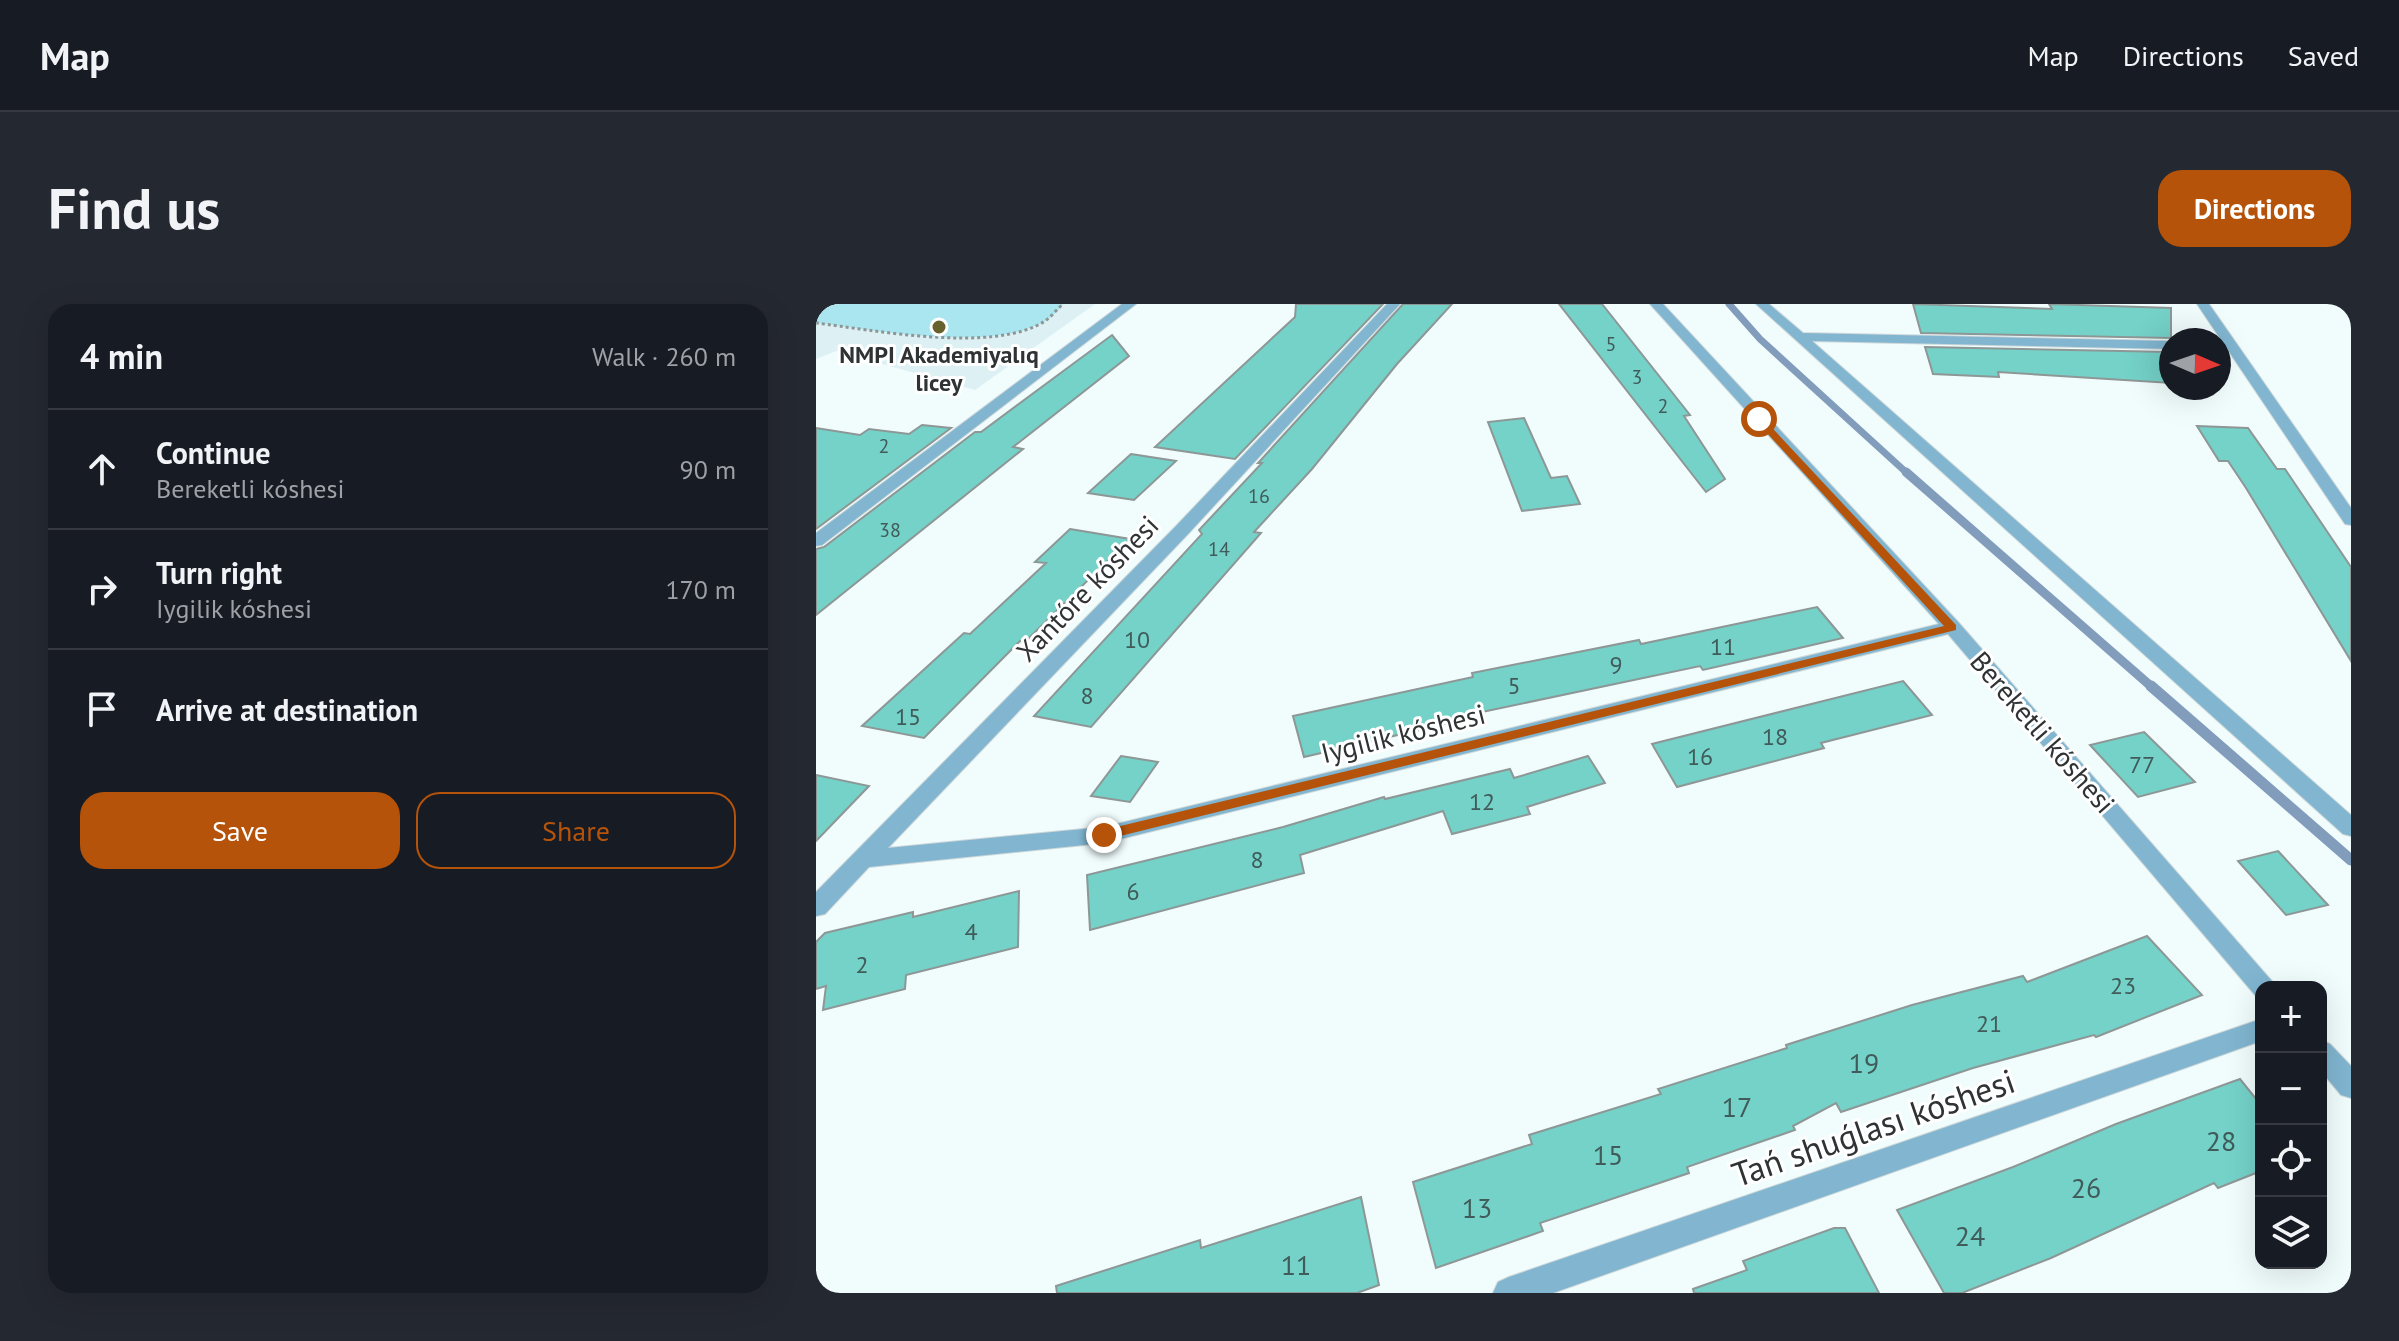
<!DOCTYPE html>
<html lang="en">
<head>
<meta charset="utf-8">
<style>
	body { margin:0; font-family:"PT Sans",sans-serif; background:#242831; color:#f1f3f6 }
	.controls { position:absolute; right:24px; bottom:24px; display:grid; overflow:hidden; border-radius:16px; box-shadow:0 8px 32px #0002 }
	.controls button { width:72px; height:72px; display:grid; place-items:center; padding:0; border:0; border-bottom:2px solid #363941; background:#171b24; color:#f1f3f6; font:40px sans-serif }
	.compass { position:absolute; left:1343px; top:24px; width:72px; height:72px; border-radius:50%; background:#171b24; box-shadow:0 8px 32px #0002; rotate:92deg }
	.stop { position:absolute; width:24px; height:24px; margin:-18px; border:6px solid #b45309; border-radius:50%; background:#fff }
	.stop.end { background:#b45309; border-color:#fff; box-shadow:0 2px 8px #0008 }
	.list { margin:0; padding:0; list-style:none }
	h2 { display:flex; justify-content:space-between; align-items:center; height:104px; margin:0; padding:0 32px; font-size:34px }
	h2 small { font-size:26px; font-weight:400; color:#9ea1a6 }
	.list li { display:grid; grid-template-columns:52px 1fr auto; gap:24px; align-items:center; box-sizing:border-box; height:120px; padding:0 32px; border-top:2px solid #363941 }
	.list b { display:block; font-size:30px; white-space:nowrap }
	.list p { margin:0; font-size:26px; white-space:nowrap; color:#9ea1a6 }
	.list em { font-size:26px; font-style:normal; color:#9ea1a6 }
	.actions { display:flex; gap:16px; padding:24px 32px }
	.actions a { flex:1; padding:18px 0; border:2px solid #b45309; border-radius:24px; text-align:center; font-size:28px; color:#b45309 }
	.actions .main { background:#b45309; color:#fff }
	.icon { flex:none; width:44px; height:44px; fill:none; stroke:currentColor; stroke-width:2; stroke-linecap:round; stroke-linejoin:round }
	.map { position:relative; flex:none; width:1535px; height:989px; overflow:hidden; border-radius:24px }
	header { display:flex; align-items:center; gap:48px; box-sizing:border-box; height:112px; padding:0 40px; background:#171b24; border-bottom:2px solid #363941 }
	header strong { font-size:38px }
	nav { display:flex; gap:44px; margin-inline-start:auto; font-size:28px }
	.intro { display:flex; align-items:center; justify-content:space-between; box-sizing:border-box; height:192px; padding:0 48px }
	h1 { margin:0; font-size:56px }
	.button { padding:20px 36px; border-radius:24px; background:#b45309; color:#fff; font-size:28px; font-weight:700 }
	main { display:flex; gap:48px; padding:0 48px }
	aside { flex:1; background:#171b24; border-radius:24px; box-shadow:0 8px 32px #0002 }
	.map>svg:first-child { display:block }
	.built { fill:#ddf1f4 }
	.green { fill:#a9e6f0 }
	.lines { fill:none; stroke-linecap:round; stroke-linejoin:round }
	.stream-far2 { stroke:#829dbc; stroke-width:7 }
	.stream-far1 { stroke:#829dbc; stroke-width:9 }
	.stream { stroke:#829dbc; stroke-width:11 }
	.building { fill:#74d2c9; stroke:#8d9796; stroke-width:2 }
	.minor-casing { stroke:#ced8d9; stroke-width:2 }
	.path { stroke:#8e9596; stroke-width:3; stroke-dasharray:3 3; stroke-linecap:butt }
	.minor { fill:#81b5d0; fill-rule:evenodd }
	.route { fill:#b45309 }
	.poi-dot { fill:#67612d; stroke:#fff; stroke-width:3 }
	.labels { text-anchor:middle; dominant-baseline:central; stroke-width:6; stroke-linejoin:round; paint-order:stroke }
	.far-number-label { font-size:20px; fill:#405b59 }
	.far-poi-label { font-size:24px; font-weight:bold; fill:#2f3334; stroke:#fff }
	.number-label { font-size:24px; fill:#405b59 }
	.street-label { font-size:28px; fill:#2f3334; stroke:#fff }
	.near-number-label { font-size:28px; fill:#405b59 }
	.near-street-label { font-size:34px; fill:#2f3334; stroke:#fff }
</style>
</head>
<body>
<header>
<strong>Map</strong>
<nav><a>Map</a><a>Directions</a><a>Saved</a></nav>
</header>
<div class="intro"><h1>Find us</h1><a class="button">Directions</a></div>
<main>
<aside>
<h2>4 min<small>Walk · 260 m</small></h2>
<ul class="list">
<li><svg class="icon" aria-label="ahead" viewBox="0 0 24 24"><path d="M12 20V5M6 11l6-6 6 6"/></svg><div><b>Continue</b><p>Bereketli kóshesi</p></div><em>90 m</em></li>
<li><svg class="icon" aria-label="right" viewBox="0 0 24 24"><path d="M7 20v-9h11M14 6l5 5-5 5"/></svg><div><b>Turn right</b><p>Iygilik kóshesi</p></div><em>170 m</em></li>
<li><svg class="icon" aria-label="arrive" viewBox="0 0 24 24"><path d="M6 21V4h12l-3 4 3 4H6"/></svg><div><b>Arrive at destination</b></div></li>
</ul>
<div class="actions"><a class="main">Save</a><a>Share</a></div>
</aside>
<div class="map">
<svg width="1535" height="989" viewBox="0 0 1535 989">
	<rect width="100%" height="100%" fill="#f1fcfd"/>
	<path class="built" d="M0,0H279L159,86L20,47L0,55Z"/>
	<path class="green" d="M0,0H247C211,57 58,25 0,19Z"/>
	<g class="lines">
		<path class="stream-far2" d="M913,0L944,35L1092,170"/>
		<path class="stream-far1" d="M1090,168L1337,384"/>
		<path class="stream" d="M1335,382L1535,556"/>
	</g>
	<g class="building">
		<path d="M480,0H567L419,155L339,143L479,13Z"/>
		<path d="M587,0H636L581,60L496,165L438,228L445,229L275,423L218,412L386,230L383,226L446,159H442Z"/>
		<path d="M743,0H786L874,111L868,112L909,175L890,188Z"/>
		<path d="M1097,0L1236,5L1233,0L1355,4V34L1105,29Z"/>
		<path d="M296,31L313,52L197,143L207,145L0,311V245L8,243L159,128H165Z"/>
		<path d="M1109,43L1355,48V79L1182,68L1183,73L1117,70Z"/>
		<path d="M708,114L735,174L751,172L764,200L706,207L672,118Z"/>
		<path d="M106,121L135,124L0,225V124L44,131L53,125L93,130Z"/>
		<path d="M1381,122L1432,124L1461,165H1469L1535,263V357L1430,184L1412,157H1403Z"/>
		<path d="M315,150L360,157L318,196L272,189Z"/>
		<path d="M254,225L314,235L209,338L204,337L108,434L46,422L148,329L154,330L230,259L219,258Z"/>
		<path d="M1001,303L1027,334L887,366L884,362L666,408L667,411L488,453L477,412L657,373L656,369L823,336L825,340Z"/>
		<path d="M1087,377L1116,411L1005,439L1008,444L861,483L836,440Z"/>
		<path d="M1328,428L1379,478L1322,493L1274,441Z"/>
		<path d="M305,452L342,458L314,498L275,492Z"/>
		<path d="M772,452L789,479L711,503L714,510L636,530L627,507L484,551L488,569L274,626L271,571L467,523L568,493L569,495L694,465L698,474Z"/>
		<path d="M0,471L53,482L0,537Z"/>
		<path d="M1462,547L1512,601L1470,611L1422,557Z"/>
		<path d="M203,587L202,643L90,671L89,685L7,706L10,682L0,685V638L9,629L97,608V613Z"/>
		<path d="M1331,632L1386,691L1280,733L1278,731L1157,764L1025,808L1020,799L977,822L979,826L871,863L873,869L724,919L727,927L620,964L597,878L716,840L713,831L845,790L842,785L971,744L970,741L1096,701L1207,672L1211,678Z"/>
		<path d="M1424,775L1445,801V867L1402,884L1398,879L1235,954L1146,989H1128L1081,906L1197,863L1300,820Z"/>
		<path d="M545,893L563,981L541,989H241L240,982L384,936L385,944Z"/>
		<path d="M1018,924H1029L1063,989H878L877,985L931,966L927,957Z"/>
	</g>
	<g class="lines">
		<g class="minor-casing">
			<g id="minor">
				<path d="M306,0H320L6,241L0,242V229Z"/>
				<path d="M571,0H584L373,229L72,544L288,523L1123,320L834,0H847L1143,319L1461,683H1445V693L1439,691L1132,330L288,539L53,563L9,610L0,612V588L361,221Z"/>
				<path d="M940,0H953L987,29L1355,37V45L996,37L1535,511V532L1527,530Z"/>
				<path d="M1381,0H1393L1535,204V221L1529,220Z"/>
				<path d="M1445,715V737L737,989H677L682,978L693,973Z"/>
				<path d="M1505,736L1514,740L1535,762V794L1525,791L1505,767Z"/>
			</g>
		</g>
		<path class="path" d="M0,19C58,26 178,50 229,17C235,13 241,5 247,0"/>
		<use href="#minor" class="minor"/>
	</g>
	<path class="route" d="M940,113H946L1140,321V326L288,536L283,534L281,531L288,526L1128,322L940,117Z"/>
	<circle class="poi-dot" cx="123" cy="23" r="8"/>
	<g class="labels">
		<g class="far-number-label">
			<text x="795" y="40">5</text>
			<text x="821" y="73">3</text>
			<text x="847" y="102">2</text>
			<text x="68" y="142">2</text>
			<text x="443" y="192">16</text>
			<text x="74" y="226">38</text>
			<text x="403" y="245">14</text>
		</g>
		<g class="far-poi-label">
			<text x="123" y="50">NMPI Akademiyalıq<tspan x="123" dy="28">licey</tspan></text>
		</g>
		<g class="number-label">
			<text x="321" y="335">10</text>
			<text x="907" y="342">11</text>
			<text x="800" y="360">9</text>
			<text x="698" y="381">5</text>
			<text x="271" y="391">8</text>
			<text x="92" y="412">15</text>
			<text x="959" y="432">18</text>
			<text x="884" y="452">16</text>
			<text x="1326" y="460">77</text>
			<text x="666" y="497">12</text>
			<text x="441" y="555">8</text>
			<text x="317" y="587">6</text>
			<text x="155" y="627">4</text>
			<text x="46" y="660">2</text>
			<text x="1307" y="681">23</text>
			<text x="1173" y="719">21</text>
		</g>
		<g class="street-label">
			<text transform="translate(271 284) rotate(-46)">Xantóre kóshesi</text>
			<text transform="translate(1227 428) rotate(49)">Bereketli kóshesi</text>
			<text transform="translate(587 429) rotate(-14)">Iygilik kóshesi</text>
		</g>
		<g class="near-number-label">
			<text x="1048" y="758">19</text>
			<text x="921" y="802">17</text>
			<text x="1405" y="836">28</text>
			<text x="792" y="850">15</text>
			<text x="1270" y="883">26</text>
			<text x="661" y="903">13</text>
			<text x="1154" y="931">24</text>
			<text x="480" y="960">11</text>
		</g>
		<g class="near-street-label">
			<text transform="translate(1057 823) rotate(-19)">Tań shuǵlası kóshesi</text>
		</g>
	</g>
</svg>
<div class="controls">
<button>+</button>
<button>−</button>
<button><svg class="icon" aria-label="locate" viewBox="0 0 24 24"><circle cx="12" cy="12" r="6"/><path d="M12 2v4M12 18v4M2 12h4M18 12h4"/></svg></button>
<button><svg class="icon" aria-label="layers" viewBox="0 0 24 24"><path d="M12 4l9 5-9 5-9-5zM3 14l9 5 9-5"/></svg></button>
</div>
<svg class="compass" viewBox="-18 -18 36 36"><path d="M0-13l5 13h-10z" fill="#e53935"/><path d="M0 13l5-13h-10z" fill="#9ea1a6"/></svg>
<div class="stop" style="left:943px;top:115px"></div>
<div class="stop end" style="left:288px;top:531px"></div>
</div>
</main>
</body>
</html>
